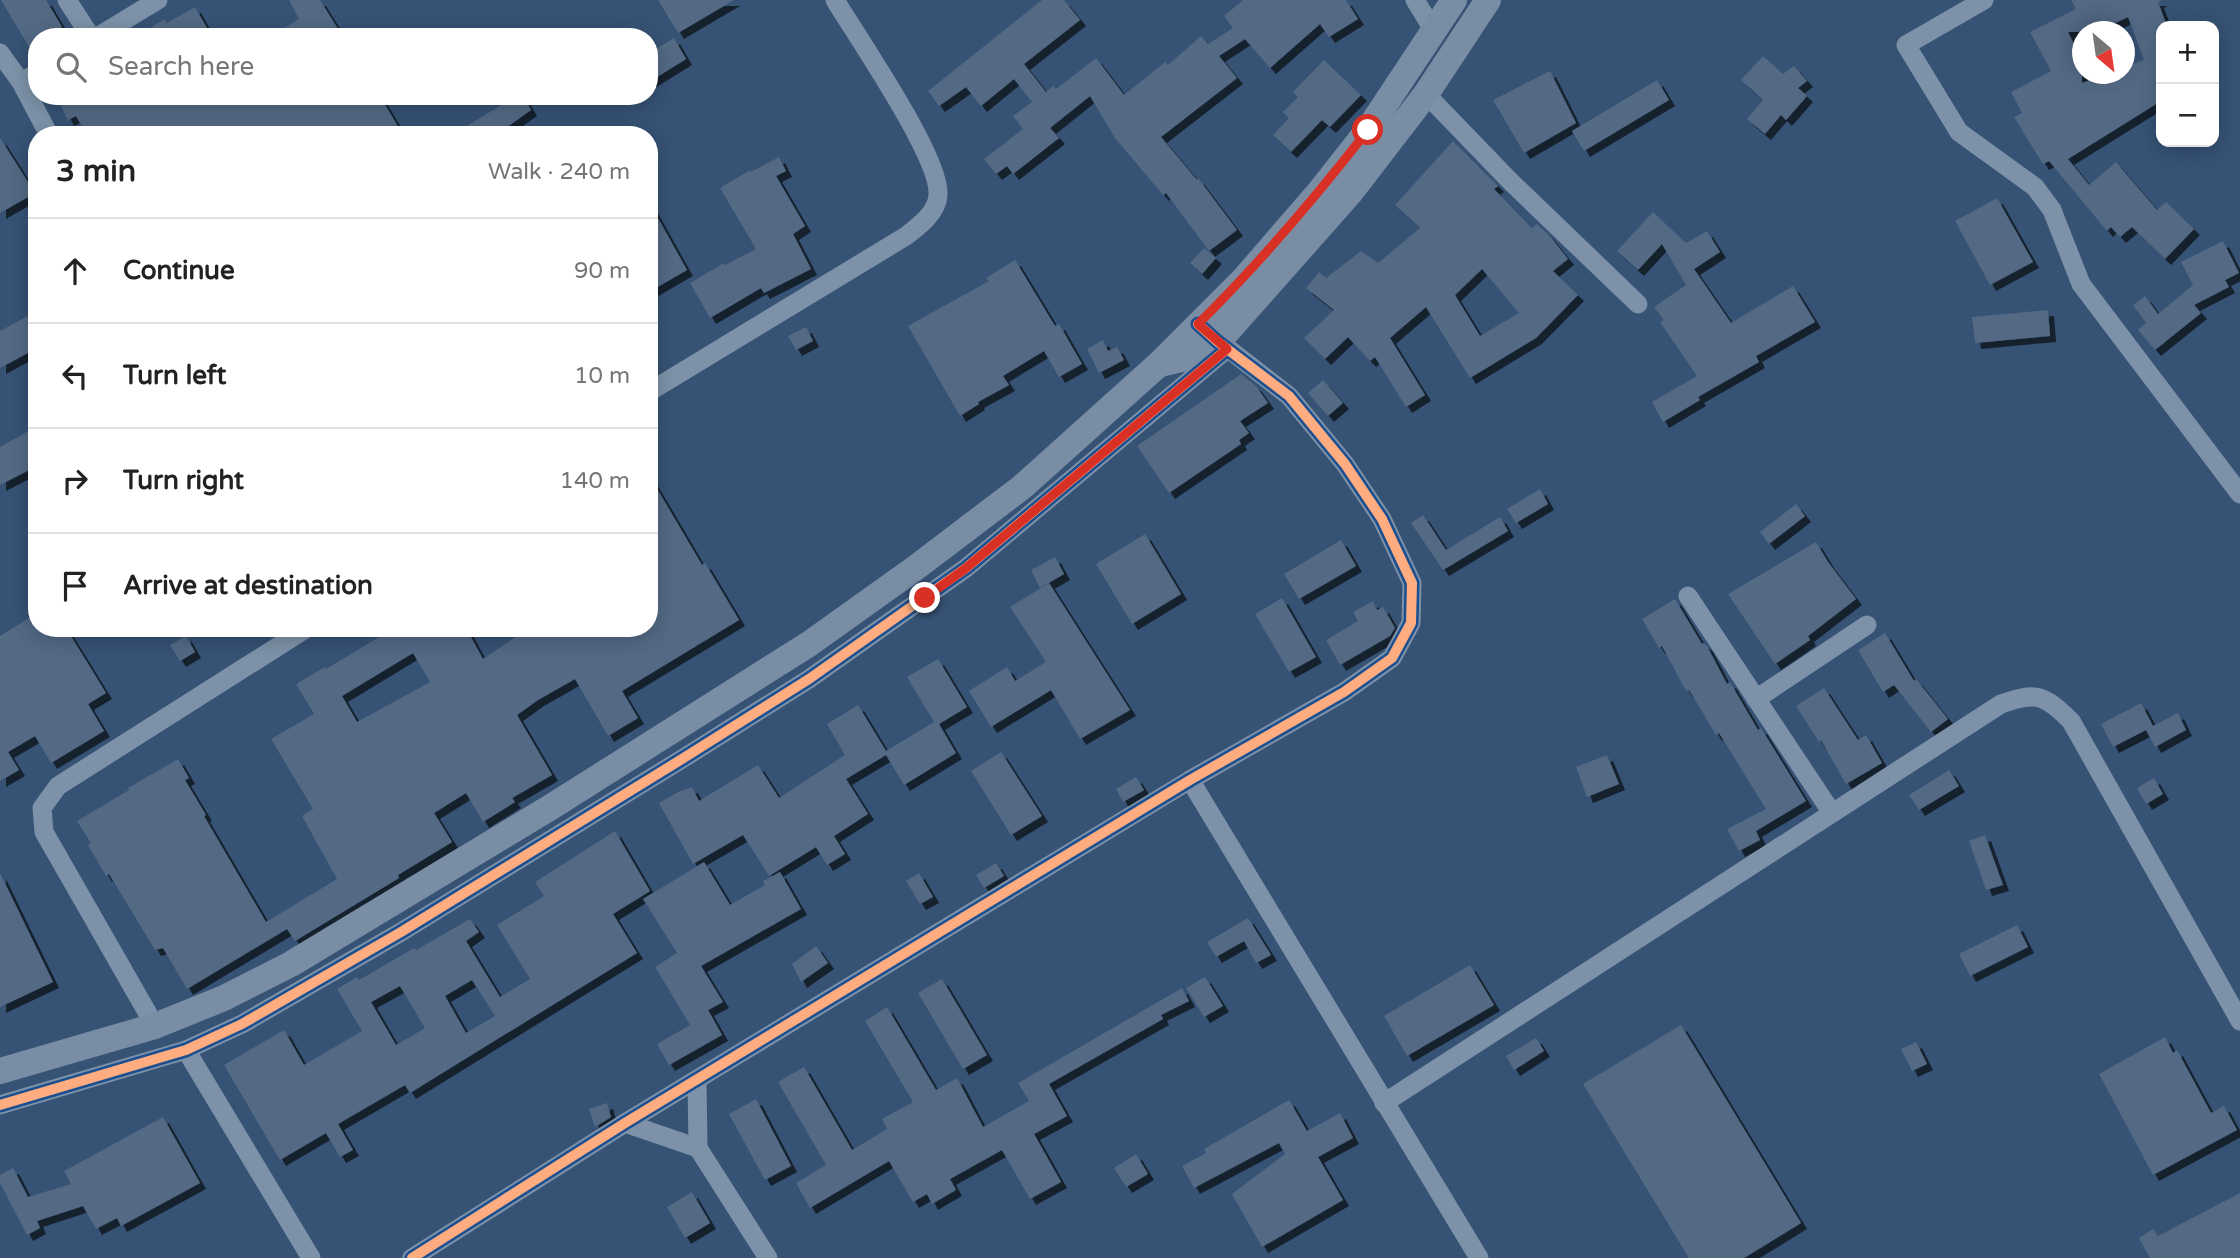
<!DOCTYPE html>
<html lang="en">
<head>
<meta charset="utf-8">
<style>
	body { margin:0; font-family:"Varela Round",sans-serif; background:#f6f6f6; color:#222 }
	.controls { position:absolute; right:21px; top:21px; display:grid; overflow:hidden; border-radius:14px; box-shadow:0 4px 18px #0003 }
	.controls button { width:63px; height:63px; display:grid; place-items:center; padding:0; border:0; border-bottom:2px solid #e0e0e0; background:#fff; color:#222; font:35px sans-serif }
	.compass { position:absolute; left:2072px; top:21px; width:63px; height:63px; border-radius:50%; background:#fff; box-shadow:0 4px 18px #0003; rotate:151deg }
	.stop { position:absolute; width:21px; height:21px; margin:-16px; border:5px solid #d93025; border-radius:50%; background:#fff }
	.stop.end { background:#d93025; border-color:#fff; box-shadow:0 2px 7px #0008 }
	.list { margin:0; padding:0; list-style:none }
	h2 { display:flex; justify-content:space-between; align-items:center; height:91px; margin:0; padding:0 28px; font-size:30px }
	h2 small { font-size:23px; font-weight:400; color:#767676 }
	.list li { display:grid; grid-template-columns:46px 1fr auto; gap:21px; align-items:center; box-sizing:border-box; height:105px; padding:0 28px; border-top:2px solid #e0e0e0 }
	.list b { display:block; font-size:26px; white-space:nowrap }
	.list em { font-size:23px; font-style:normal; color:#767676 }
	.icon { flex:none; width:38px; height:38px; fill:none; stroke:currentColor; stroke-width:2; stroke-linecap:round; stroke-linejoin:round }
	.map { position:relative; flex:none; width:2240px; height:1258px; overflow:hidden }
	.search { position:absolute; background:#fff; box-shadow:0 4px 18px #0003; left:28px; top:28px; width:630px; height:77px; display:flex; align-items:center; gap:18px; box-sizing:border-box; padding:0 24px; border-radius:28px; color:#767676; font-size:26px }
	.panel { position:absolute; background:#fff; box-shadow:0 4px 18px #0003; left:28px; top:126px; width:630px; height:511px; border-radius:28px }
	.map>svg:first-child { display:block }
	.building { fill:#526984; fill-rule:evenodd; filter:url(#shadow) }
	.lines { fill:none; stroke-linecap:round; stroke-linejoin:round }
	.minor { stroke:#7d92a8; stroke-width:19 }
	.secondary { stroke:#798da4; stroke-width:26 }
	.cycleway-casing { stroke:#1b4f8f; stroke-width:15 }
	.cycleway { stroke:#ffac80; stroke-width:10 }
	.route { stroke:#d93025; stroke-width:9 }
</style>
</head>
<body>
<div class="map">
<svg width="2240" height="1258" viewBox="0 0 2240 1258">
	<defs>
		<filter id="shadow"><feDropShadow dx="6" dy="6" stdDeviation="0" flood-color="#0009"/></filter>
	</defs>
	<rect width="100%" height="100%" fill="#365274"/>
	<g class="building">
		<path d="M1,0H46L62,27L45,37H37V42L29,47Z"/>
		<path d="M289,0H320L343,37H270L299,19Z"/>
		<path d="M658,0H734L678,33Z"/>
		<path d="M1042,0H1064L1080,20L1024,64L1046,92L1053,86L1056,89L1096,58L1124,95L1165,62L1168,65L1201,36L1208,44L1233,28L1224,16L1243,0H1346L1358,19L1329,37L1320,24L1270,68L1245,39L1219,56L1237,78L1161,137L1197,180L1198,178L1237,230L1209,251L1166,193L1163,195L1115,138L1090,96L1050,128L1059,138L1013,174L1007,166L996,174L984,159L1023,129L1013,116L1032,102L1014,79L981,106L966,87L939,106L928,91Z"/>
		<path d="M2071,0H2162L2158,2L2167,26H2161V101L2068,159L2089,185L2116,162L2157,210L2166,202L2194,229L2165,259L2132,227L2120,237L2111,227L2107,231L2049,161L2043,164L2014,117L2022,113L2011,92L2051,71L2030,32L2076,9ZM2128,17L2144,60L2124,67V74H2108L2082,83V61L2068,32H2097Z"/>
		<path d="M195,7L212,37H135L165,19L167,23Z"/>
		<path d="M674,38L686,59L649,82V53Z"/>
		<path d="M1763,56L1783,74L1794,66L1807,81L1798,88L1807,96L1786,120L1781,115L1765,134L1747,119L1763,100L1741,80Z"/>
		<path d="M1324,60L1361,95L1330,127L1322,120L1291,152L1273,135L1289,118L1283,112L1298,97L1293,92Z"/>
		<path d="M1550,71L1576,123L1524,153L1493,100Z"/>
		<path d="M1657,80L1669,100L1584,151L1572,131Z"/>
		<path d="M56,96H380L403,135H87L76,116L68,120Z"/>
		<path d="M516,96H523L531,110L510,125L494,135H452Z"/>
		<path d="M0,138L35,193L0,213Z"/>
		<path d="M1453,141L1498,186L1494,189L1532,228L1537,224L1549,235L1568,259L1553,271L1578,295L1536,338L1470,378L1426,307L1390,338L1425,395L1406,407L1375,357L1370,361L1348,337L1325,359L1304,338L1334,310L1306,288L1319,272L1326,278L1361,251L1378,263L1420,228L1395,205ZM1482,269L1519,313L1480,336L1455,295Z"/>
		<path d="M779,157L786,171L776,176L805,226L793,234L811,269L764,293L761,288L710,318L690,283L724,263L725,265L756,249L720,188L750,170L751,172Z"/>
		<path d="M1997,198L2033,262L1990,285L1955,221Z"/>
		<path d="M649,202L687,270L649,292Z"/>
		<path d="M1653,212L1686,243L1707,231L1720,252L1694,269L1731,323L1793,286L1815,322L1756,356L1759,362L1698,397L1700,400L1663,422L1652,402L1697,376L1660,322L1664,320L1654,307L1686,285L1662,244L1638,270L1617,251Z"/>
		<path d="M2223,241L2239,273L2225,280L2229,287L2194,305L2201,313L2155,350L2138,330L2146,323L2133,305L2145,296L2158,314L2193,285L2181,262Z"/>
		<path d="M1204,248L1216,258L1202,274L1190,263Z"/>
		<path d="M1015,260L1055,326L1059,324L1082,364L1059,377L1044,351L1003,376L1009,385L978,402L979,404L960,416L908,326L989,281L986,278Z"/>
		<path d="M2048,310L2050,336L1975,343L1972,317Z"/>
		<path d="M37,311V348L0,368V331Z"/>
		<path d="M806,327L813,341L796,350L788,336Z"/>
		<path d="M1103,340L1108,351L1117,347L1124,360L1099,373L1087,349Z"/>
		<path d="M1241,374L1256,386L1268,403L1240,421L1249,433L1239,440L1241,444L1169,493L1137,446Z"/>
		<path d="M1323,380L1343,403L1328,416L1308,393Z"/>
		<path d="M37,426V466L0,485V447Z"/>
		<path d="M649,475L702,565L705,563L739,620L622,691L638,718L608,736L575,679L538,700L517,715L552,775L512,798L515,802L483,822L466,793L434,813L452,842L398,875L399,878L295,941L287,929L187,989L163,948L155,950L109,874L106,876L88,845L91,843L77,821L129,790L128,788L178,759L189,778L185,780L206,815L204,816L266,922L337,879L302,816L313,809L271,739L314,714L296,684L325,667L326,669L394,628H466L483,659L529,628H649ZM413,653L430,682L357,722L342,696Z"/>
		<path d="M1540,489L1548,504L1516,523L1507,509Z"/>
		<path d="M1796,504L1805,516L1769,544L1760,532Z"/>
		<path d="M1423,515L1446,550L1500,517L1508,531L1443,570L1411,523Z"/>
		<path d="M1145,534L1181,594L1132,624L1096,564Z"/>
		<path d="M1341,540L1356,566L1299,599L1284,574Z"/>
		<path d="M1816,542L1828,562L1856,599L1808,636L1810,640L1775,664L1728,594Z"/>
		<path d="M1055,557L1064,574L1040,588L1031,570Z"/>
		<path d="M1049,583L1130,710L1080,739L1051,690L991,727L969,691L1007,667L1015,681L1046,662L1010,607Z"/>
		<path d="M1282,598L1316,657L1289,672L1255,614Z"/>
		<path d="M1675,599L1702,644L1704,643L1707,646L1727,684L1730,682L1758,730L1761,728L1806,801L1756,831L1760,840L1739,851L1727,829L1766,809L1719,733L1716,735L1689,690L1686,691L1662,646L1659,648L1642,619Z"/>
		<path d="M1373,601L1377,610L1383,607L1395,628L1390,636L1340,665L1326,640L1358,621L1353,612Z"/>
		<path d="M37,613V628H66L106,693L88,704L104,731L51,763L35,736L8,752L19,770L0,781V636Z"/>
		<path d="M1885,633L1914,681L1916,679L1948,719L1931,732L1894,685L1883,692L1858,650Z"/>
		<path d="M186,636L195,652L180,661L170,645Z"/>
		<path d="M938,659L967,707L939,724L956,753L904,785L886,755L846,779L868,814L834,836L845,854L827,865L816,847L769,876L743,835L693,864L659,803L680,791L692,787L699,801L758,765L779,798L845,755L827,724L858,705L886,751L934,722L907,677Z"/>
		<path d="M1824,688L1858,740L1866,735L1882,763L1846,784L1821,740L1819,742L1796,706Z"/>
		<path d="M2141,703L2153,726L2178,713L2186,730L2155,747L2146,730L2113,747L2101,724Z"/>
		<path d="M1001,752L1042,816L1011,835L971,771Z"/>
		<path d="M1607,755L1619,784L1587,797L1576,767Z"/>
		<path d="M1949,770L1959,786L1919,810L1909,795Z"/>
		<path d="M1136,777L1144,790L1123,802L1116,789Z"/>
		<path d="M2154,778L2163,794L2146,804L2137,788Z"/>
		<path d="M615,831L650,891L613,914L637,953L410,1093L405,1085L338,1124L353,1150L340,1157L326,1133L280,1160L224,1065L284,1030L304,1065L362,1031L337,989L357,977L359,980L414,948L416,950L470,919L479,932L466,941L500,997L530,979L497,925L544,896L535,882ZM472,980L495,1016L466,1033L445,996ZM400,986L425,1028L396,1045L371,1002Z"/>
		<path d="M1985,835L2003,885L1986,890L1969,841Z"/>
		<path d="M704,862L730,905L765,885L763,881L780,872L801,909L701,966L723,1002L708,1010L722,1035L669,1065L657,1044L690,1025L655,967L677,953L643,899Z"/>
		<path d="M996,863L1004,876L984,888L976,875Z"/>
		<path d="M0,873L53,982L0,1007Z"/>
		<path d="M919,873L933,897L920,904L906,881Z"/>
		<path d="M1248,918L1271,955L1256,963L1244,941L1216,957L1207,942Z"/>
		<path d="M2017,925L2028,947L1970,976L1959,954Z"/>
		<path d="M816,946L828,963L801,982L792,964Z"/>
		<path d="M1470,965L1494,1005L1407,1056L1384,1016Z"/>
		<path d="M1205,977L1223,1006L1204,1017L1186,988Z"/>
		<path d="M942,979L987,1055L963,1069L918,993Z"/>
		<path d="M1182,988L1189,1001L1161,1015L1163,1019L1049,1084L1067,1116L1034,1134L1061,1182L1030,1199L1002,1150L950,1179L956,1190L932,1204L927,1194L913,1202L889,1161L810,1208L796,1183L826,1165L778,1082L804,1067L852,1150L887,1129L882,1119L913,1102L865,1021L887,1007L936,1090L957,1078L983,1127L1029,1101L1018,1083Z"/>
		<path d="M1681,1025L1801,1223L1744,1258H1689L1583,1084Z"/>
		<path d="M2165,1037L2173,1053L2177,1050L2211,1113L2224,1106L2237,1130L2153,1175L2099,1074Z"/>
		<path d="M1536,1038L1544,1051L1514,1070L1506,1056Z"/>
		<path d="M1916,1042L1927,1064L1912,1071L1901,1049Z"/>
		<path d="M756,1099L791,1166L765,1180L729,1114Z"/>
		<path d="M1289,1100L1307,1131L1340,1113L1353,1138L1318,1157L1343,1200L1262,1247L1232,1194L1285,1154L1279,1143L1194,1188L1182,1166L1206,1153L1204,1149Z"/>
		<path d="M607,1103L611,1117L595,1127L589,1109Z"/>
		<path d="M163,1117L200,1183L121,1226L117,1218L96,1229L83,1206L37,1221L40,1228L27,1235L0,1183V1175L13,1168L28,1197L71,1184L64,1171Z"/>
		<path d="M1136,1154L1148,1174L1126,1187L1114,1168Z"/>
		<path d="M692,1192L710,1223L685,1238L667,1207Z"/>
		<path d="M2240,1193V1258H2150L2139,1238L2153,1229L2158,1236Z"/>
	</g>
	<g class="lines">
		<g class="minor">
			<path d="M67,0L91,37"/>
			<path d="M1415,0L1434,31"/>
			<path d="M1984,0L1906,45L1959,132L2035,187L2052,210L2081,284L2240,494"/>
			<path d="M97,37L158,0"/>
			<path d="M0,53L21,82L49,135"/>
			<path d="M21,82L37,73"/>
			<path d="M1426,94L1511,182L1638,304"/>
			<path d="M649,392L906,236C919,226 938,212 938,194C940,157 858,38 835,0"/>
			<path d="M1688,596L1832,813"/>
			<path d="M1756,699L1867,625"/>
			<path d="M1190,780L1479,1258"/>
			<path d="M155,1026L44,832L42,808L58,786L307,628"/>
			<path d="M186,1050L311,1258"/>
			<path d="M697,1080L698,1148L768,1258"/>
			<path d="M1384,1103L2001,704C2037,691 2044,695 2071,721L2240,1021"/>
			<path d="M0,1105L186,1050L242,1024L401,932L682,759L809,679L966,568L1227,349"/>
			<path d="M625,1123L698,1148"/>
			<path d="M412,1258L625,1123L1190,780L1344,692L1392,658L1411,623L1412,583L1382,519L1345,464L1289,396L1208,333"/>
		</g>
		<g class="secondary">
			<path d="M1160,364L1194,356L1218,342L1350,193L1426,94L1488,0"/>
			<path d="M0,1071L155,1026L224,998L291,964L551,807L809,644L914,569L1022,487L1159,364L1244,279L1320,191L1368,130L1454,0"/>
		</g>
		<g class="cycleway-casing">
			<g id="cycleway">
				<path d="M0,1105L186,1050L242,1024L401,932L682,759L809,679L966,568L1227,349"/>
				<path d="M412,1258L625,1123L1190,780L1344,692L1392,658L1411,623L1412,583L1382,519L1345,464L1289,396L1218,342L1198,324"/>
			</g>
		</g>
		<use href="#cycleway" class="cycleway"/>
	</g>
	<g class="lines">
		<path class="route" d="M925,598L966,568L1227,349L1198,324C1260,263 1315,198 1368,130"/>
	</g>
</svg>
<div class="controls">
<button>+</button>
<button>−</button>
</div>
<svg class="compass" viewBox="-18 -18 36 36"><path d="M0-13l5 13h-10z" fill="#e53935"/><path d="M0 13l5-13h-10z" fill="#767676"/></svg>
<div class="stop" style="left:1368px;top:130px"></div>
<div class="stop end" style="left:925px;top:598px"></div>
<div class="search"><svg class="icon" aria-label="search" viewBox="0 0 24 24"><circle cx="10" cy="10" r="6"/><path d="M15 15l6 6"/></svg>Search here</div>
<section class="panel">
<h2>3 min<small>Walk · 240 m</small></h2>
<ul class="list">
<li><svg class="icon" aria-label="ahead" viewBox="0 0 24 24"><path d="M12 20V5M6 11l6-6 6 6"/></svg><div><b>Continue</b></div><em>90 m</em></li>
<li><svg class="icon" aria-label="left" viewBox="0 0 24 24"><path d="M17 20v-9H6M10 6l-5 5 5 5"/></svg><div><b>Turn left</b></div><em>10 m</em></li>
<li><svg class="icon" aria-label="right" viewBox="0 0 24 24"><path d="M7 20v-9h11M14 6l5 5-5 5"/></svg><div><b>Turn right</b></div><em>140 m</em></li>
<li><svg class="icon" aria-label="arrive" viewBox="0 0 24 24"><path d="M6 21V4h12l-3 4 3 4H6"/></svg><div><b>Arrive at destination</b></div></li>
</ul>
</section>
</div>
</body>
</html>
